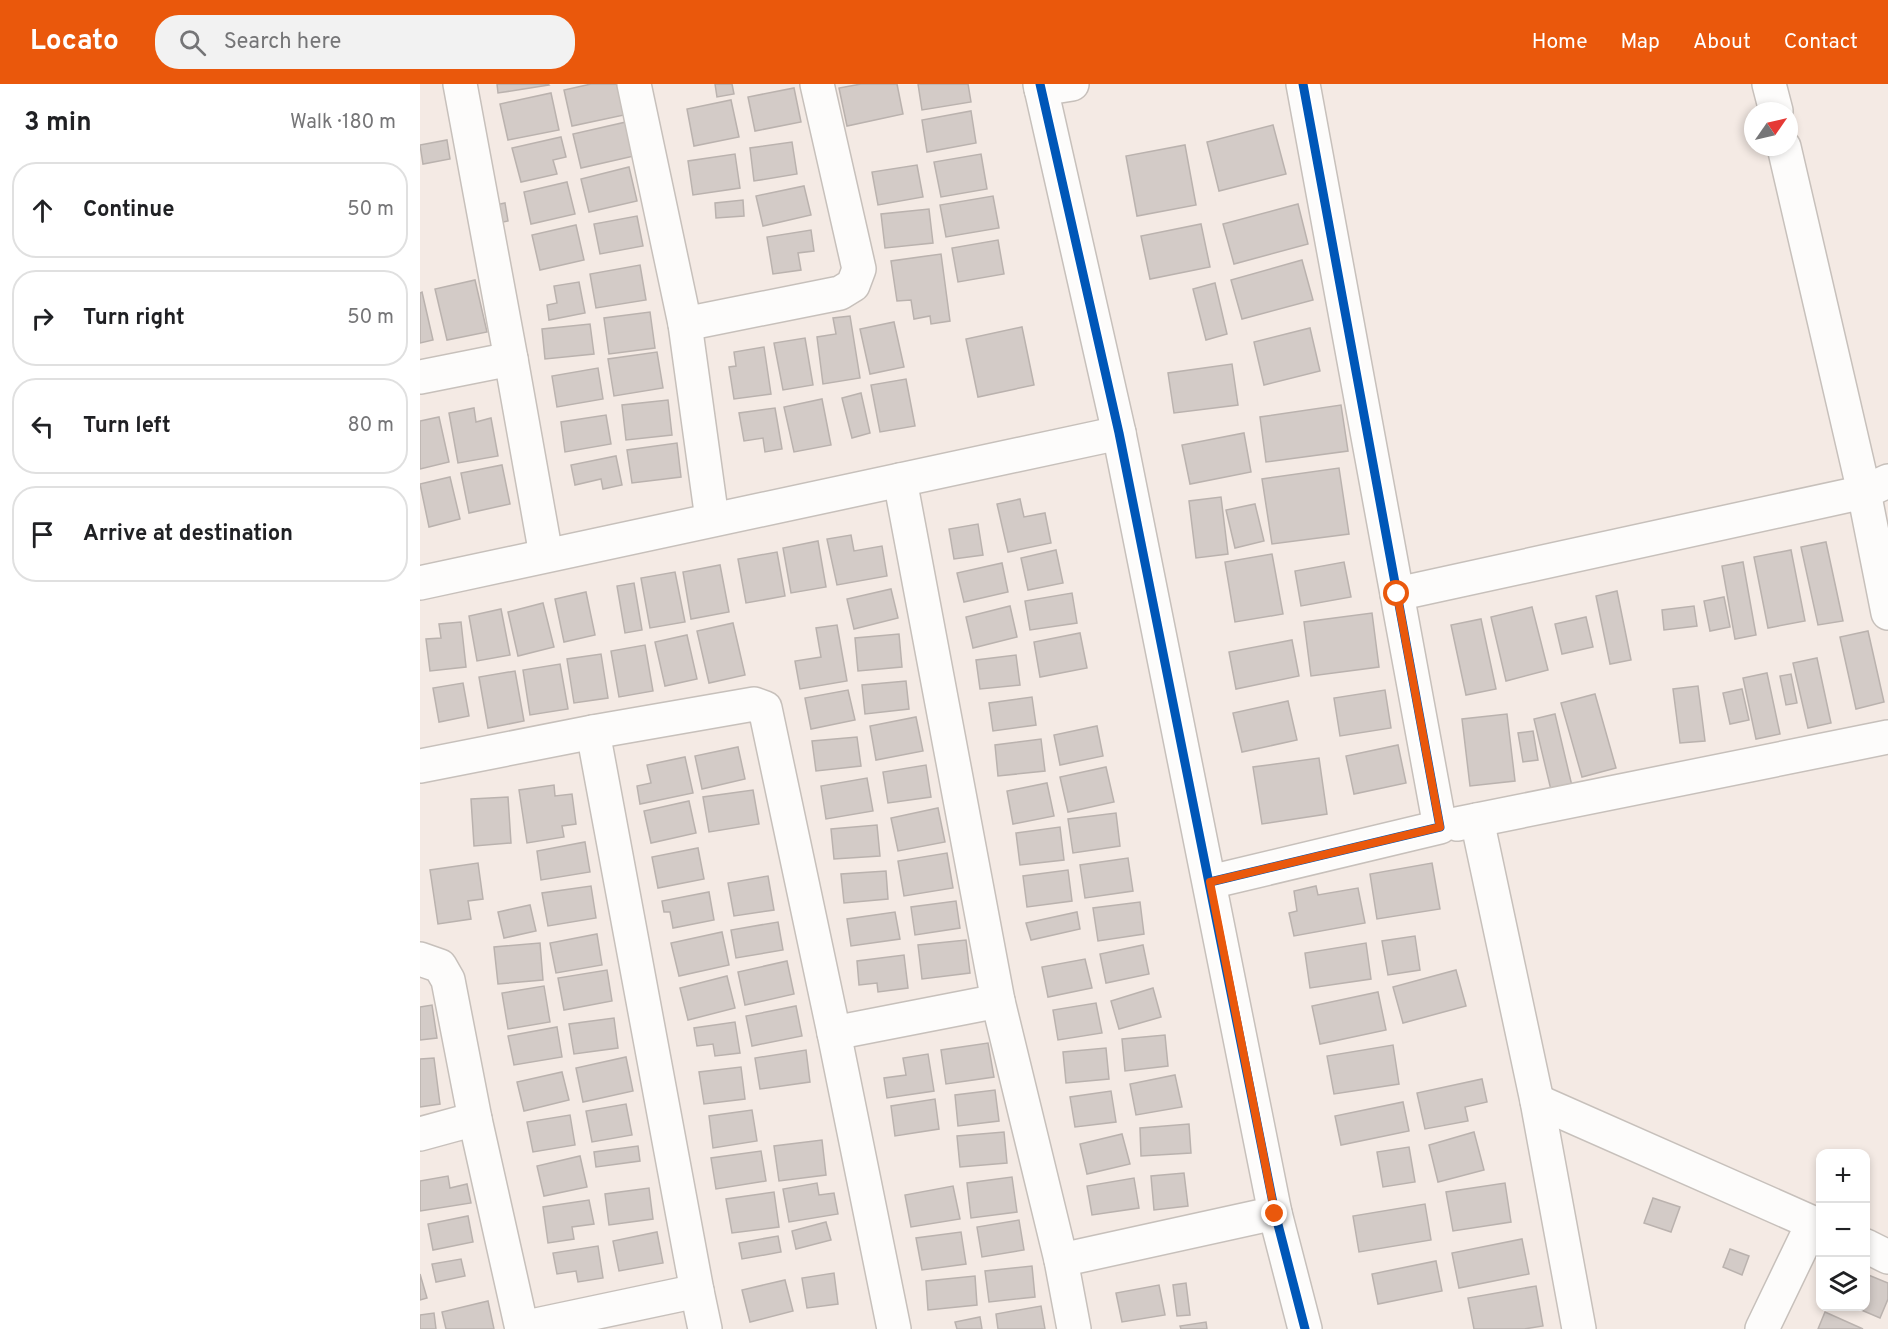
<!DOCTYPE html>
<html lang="en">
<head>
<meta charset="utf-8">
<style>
	body { margin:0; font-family:Overpass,sans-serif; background:#f2f2f2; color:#202124 }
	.controls { position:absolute; right:18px; bottom:18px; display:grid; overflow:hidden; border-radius:12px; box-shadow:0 3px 9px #0003 }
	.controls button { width:54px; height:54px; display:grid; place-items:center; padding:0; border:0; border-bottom:2px solid #e0e0e0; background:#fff; color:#202124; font:30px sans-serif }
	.compass { position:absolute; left:1324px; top:18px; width:54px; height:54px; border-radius:50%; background:#fff; box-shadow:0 3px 9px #0003; rotate:56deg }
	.stop { position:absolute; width:18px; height:18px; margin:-14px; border:4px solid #ea580c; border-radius:50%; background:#fff }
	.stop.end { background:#ea580c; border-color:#fff; box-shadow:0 2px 6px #0008 }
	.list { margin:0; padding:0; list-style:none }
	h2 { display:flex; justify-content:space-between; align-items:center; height:78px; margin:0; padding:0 24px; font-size:26px }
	h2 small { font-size:20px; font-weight:400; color:#757577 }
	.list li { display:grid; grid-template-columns:39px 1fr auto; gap:18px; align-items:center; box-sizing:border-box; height:96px; margin:0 12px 12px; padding:0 12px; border:2px solid #e0e0e0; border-radius:24px }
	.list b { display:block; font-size:22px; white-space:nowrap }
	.list em { font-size:20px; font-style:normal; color:#757577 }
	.icon { flex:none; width:33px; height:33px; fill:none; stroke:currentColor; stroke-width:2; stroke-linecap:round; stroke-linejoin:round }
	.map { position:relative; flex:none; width:1468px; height:1245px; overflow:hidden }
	header { display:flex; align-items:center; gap:36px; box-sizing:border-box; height:84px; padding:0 30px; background:#ea580c; color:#fff }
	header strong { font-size:28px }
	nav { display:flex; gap:33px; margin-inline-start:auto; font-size:21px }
	.search { width:420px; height:54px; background:#f2f2f2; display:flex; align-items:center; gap:15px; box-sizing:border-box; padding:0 21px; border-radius:24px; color:#757577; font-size:22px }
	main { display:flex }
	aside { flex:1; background:#fff }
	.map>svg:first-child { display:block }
	.building { fill:#d3cbc7; stroke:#bab2ae; stroke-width:1.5 }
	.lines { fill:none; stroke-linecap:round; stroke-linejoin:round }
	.minor-casing { stroke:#c7c0bb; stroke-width:36 }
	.minor { stroke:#fdfcfb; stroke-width:33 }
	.cycleway-casing { stroke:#fff; stroke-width:13 }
	.cycleway { stroke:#0057b8; stroke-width:9 }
	.route { stroke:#ea580c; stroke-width:8 }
</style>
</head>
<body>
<header>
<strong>Locato</strong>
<div class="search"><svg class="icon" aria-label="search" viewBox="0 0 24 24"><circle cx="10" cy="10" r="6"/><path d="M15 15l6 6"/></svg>Search here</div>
<nav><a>Home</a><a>Map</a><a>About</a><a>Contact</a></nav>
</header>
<main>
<aside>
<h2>3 min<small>Walk · 180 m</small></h2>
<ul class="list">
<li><svg class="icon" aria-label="ahead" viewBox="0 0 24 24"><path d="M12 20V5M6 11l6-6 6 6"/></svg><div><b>Continue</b></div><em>50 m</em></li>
<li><svg class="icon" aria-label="right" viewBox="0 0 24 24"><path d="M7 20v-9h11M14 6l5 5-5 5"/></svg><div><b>Turn right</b></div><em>50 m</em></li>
<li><svg class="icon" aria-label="left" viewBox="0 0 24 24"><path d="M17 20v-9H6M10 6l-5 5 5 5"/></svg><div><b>Turn left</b></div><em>80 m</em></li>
<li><svg class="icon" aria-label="arrive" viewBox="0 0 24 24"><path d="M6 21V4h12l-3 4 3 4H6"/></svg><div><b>Arrive at destination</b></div></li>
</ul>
</aside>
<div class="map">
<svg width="1468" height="1245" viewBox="0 0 1468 1245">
	<rect width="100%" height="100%" fill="#f4eae4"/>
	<g class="building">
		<path d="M77,0H128L129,1L78,9Z"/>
		<path d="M171,0H197L204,31L152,42L144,6Z"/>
		<path d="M295,0H312L314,10L297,13Z"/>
		<path d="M441,0H477L483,30L427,42L419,4Z"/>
		<path d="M498,0H548L551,18L502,26Z"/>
		<path d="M374,4L381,38L335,47L328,13Z"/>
		<path d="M131,9L139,46L88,56L80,20Z"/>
		<path d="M311,16L319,53L274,62L267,25Z"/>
		<path d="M551,27L556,59L507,68L502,36Z"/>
		<path d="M206,38L214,72L161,84L153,50Z"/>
		<path d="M853,41L866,90L799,107L787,58Z"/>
		<path d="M141,53L146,73L133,76L137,90L101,98L92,64Z"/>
		<path d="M27,56L30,75L3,80L0,61Z"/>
		<path d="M372,58L377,90L334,97L330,64Z"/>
		<path d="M765,61L776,121L717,132L706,72Z"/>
		<path d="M315,70L320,104L273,111L268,77Z"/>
		<path d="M561,70L567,105L521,113L514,78Z"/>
		<path d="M497,81L503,113L458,121L452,88Z"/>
		<path d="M209,83L217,117L169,128L161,95Z"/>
		<path d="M147,98L155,130L111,140L104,108Z"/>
		<path d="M384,102L391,131L343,142L336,112Z"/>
		<path d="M573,112L579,144L526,153L520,121Z"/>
		<path d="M323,116L324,132L296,134L295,119Z"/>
		<path d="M85,119L88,137L78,139L75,121Z"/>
		<path d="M878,120L888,160L814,180L803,140Z"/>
		<path d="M509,125L513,159L465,164L461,130Z"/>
		<path d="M217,132L223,162L180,170L174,140Z"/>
		<path d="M781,140L790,183L730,195L721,152Z"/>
		<path d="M156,141L164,176L120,186L112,151Z"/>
		<path d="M391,146L394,167L378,169L381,186L353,190L347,153Z"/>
		<path d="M578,156L584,190L538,198L532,164Z"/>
		<path d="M521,170L530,237L511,240L510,232L494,235L491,216L477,217L471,177Z"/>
		<path d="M882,176L893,216L822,235L811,196Z"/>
		<path d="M220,181L226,216L176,224L170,190Z"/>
		<path d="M55,196L67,248L27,256L15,205Z"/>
		<path d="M159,198L165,229L129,236L127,221L137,219L134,202Z"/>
		<path d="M795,199L807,250L786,256L773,205Z"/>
		<path d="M2,208L13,256L0,259V209Z"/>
		<path d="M230,228L235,264L189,270L184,234Z"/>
		<path d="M430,232L440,294L403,300L397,253L416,250L413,234Z"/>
		<path d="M474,238L484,283L450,290L440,245Z"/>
		<path d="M170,240L174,270L125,275L122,245Z"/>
		<path d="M602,243L614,301L558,313L546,255Z"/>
		<path d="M890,244L900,287L844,301L834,258Z"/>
		<path d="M385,254L393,301L363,306L354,259Z"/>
		<path d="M344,263L351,310L314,315L309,283L316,282L314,268Z"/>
		<path d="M237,268L243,304L194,312L188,275Z"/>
		<path d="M812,280L818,321L754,329L748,289Z"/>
		<path d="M178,284L183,315L137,323L132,292Z"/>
		<path d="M486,295L495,342L460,348L451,301Z"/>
		<path d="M441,309L450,349L432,354L422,314Z"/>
		<path d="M402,315L411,361L374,368L364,323Z"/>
		<path d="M248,316L252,351L206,356L202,321Z"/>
		<path d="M921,321L928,367L846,378L840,333Z"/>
		<path d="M54,324L56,338L71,334L78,372L38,379L29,329Z"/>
		<path d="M355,324L362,365L345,368L343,354L324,357L319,329Z"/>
		<path d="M186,331L191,360L145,368L141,338Z"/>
		<path d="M19,333L29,378L0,385V337Z"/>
		<path d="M824,349L831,388L770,400L762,361Z"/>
		<path d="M257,359L261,393L212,399L207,366Z"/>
		<path d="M196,372L202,401L183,405L181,395L155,401L151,381Z"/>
		<path d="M82,381L90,420L49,429L41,389Z"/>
		<path d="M919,384L929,450L852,460L842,395Z"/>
		<path d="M30,393L40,435L9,443L0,400Z"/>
		<path d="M801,413L808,470L776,474L769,417Z"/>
		<path d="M600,415L604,433L625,429L631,459L588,468L577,420Z"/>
		<path d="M835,420L844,457L815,464L806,426Z"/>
		<path d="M558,440L563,471L534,475L529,445Z"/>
		<path d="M431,451L434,467L462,462L467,492L417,501L407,455Z"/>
		<path d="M398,457L406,503L371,509L363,464Z"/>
		<path d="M1406,458L1423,537L1398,541L1381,463Z"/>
		<path d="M636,466L643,499L608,506L601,474Z"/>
		<path d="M1371,466L1385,537L1348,544L1334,473Z"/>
		<path d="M357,468L365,512L326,519L318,475Z"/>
		<path d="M852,470L863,530L815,538L805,478Z"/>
		<path d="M924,478L931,513L881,522L875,487Z"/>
		<path d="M1323,478L1336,551L1315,555L1302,482Z"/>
		<path d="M582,479L588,508L544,518L537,489Z"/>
		<path d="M300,481L309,528L271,535L263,488Z"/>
		<path d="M255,488L265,538L230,544L221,494Z"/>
		<path d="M214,499L222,546L205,549L197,502Z"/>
		<path d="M471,505L478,534L434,545L427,515Z"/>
		<path d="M1197,507L1211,576L1190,580L1176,512Z"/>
		<path d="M166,508L175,551L144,558L135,515Z"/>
		<path d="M652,509L657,539L610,546L605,517Z"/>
		<path d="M1304,513L1310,543L1290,547L1284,517Z"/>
		<path d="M123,519L134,563L98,572L88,528Z"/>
		<path d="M590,522L597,553L553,564L546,533Z"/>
		<path d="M1274,522L1277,542L1244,546L1242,526Z"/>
		<path d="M1112,523L1128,586L1086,597L1071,533Z"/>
		<path d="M81,525L90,571L57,577L49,532Z"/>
		<path d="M952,529L959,583L891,592L884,538Z"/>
		<path d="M1166,533L1173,563L1142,570L1135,540Z"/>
		<path d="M1061,535L1076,605L1046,611L1031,541Z"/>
		<path d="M41,538L46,583L10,587L6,555L21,554L19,540Z"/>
		<path d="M313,539L325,591L289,599L277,547Z"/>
		<path d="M417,541L427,597L380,605L375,577L401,573L396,544Z"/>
		<path d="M1448,547L1464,618L1436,625L1420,553Z"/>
		<path d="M660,549L667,584L620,593L614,558Z"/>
		<path d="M479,550L482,583L438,587L435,554Z"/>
		<path d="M267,551L277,595L245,602L235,558Z"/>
		<path d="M872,556L879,592L816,605L809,568Z"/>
		<path d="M225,561L233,607L199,613L191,567Z"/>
		<path d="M181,570L188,614L154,619L147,575Z"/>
		<path d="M596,571L600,601L560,605L556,576Z"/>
		<path d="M1397,574L1411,639L1388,644L1373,579Z"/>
		<path d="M140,580L148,625L110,631L103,586Z"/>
		<path d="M95,587L104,637L68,644L59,593Z"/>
		<path d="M1347,589L1360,650L1336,655L1323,594Z"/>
		<path d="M1371,590L1377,619L1366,621L1360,592Z"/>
		<path d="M486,597L489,625L445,630L442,601Z"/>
		<path d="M43,599L49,632L19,638L13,604Z"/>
		<path d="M1278,602L1285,657L1260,659L1253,605Z"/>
		<path d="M1322,605L1329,636L1310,640L1303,609Z"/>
		<path d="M428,606L435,636L391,645L385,614Z"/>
		<path d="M965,606L971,644L920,652L914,614Z"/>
		<path d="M1175,610L1196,684L1162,693L1141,619Z"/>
		<path d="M612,613L616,641L573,647L569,619Z"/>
		<path d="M868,617L877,656L822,668L813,629Z"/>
		<path d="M1087,630L1095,697L1050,702L1042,635Z"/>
		<path d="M1135,630L1152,702L1131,706L1114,635Z"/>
		<path d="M496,633L503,667L456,676L450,642Z"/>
		<path d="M677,642L683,672L640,681L634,651Z"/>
		<path d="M1113,647L1118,676L1103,678L1098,649Z"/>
		<path d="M437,653L441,682L396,687L392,657Z"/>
		<path d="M621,655L625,687L578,692L575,661Z"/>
		<path d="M978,661L986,699L934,710L926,672Z"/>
		<path d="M318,663L325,695L282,705L275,672Z"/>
		<path d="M265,673L273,709L220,720L217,702L231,699L227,681Z"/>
		<path d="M899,674L907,730L842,740L833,683Z"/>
		<path d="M506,681L511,713L468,719L463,688Z"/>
		<path d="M686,683L694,718L648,728L640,693Z"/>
		<path d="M447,694L453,727L406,735L401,702Z"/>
		<path d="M627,699L634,732L593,740L587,707Z"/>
		<path d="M134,701L135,712L152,710L156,740L142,742L144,753L107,759L99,706Z"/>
		<path d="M333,706L339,740L289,748L283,713Z"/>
		<path d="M88,713L91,759L54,762L51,715Z"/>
		<path d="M269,717L276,749L231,759L224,727Z"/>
		<path d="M518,724L525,758L478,767L471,734Z"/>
		<path d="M696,729L700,762L653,769L648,735Z"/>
		<path d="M457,741L460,772L414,775L411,745Z"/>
		<path d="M640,743L644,776L600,781L596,749Z"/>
		<path d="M165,758L170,788L121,796L117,767Z"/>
		<path d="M278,764L284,795L238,804L232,773Z"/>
		<path d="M527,769L533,804L484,812L478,777Z"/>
		<path d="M708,774L713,807L665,814L660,781Z"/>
		<path d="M58,779L63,815L48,817L51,835L18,840L10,786Z"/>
		<path d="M1012,779L1020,825L957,835L950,790Z"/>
		<path d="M648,786L652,817L607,823L603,792Z"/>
		<path d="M466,787L468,815L424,819L421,790Z"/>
		<path d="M348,792L354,826L314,832L308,799Z"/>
		<path d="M171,802L176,834L128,842L122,809Z"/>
		<path d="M896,802L898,811L938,804L945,839L874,852L869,829L877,827L874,807Z"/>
		<path d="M289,808L294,836L253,844L250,828H244L242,817Z"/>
		<path d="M536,817L540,844L495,851L491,823Z"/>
		<path d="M720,818L724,850L678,857L673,824Z"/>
		<path d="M110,821L116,847L84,854L78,828Z"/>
		<path d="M475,828L480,855L431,862L427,835Z"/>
		<path d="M657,828L660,845L611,856L606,839Z"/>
		<path d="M358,838L363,866L316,874L311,846Z"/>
		<path d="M302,848L309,881L259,892L251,859Z"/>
		<path d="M177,850L182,881L136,889L130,859Z"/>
		<path d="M995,852L1000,886L968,891L962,857Z"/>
		<path d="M546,856L550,889L502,895L498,861Z"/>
		<path d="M120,859L123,896L78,900L74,863Z"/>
		<path d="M946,859L951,895L890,904L885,869Z"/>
		<path d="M723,861L729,890L686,899L680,870Z"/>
		<path d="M484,871L488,904L458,908L457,899L439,901L437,877Z"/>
		<path d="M665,875L672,904L628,913L622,883Z"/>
		<path d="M367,877L374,910L325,921L318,888Z"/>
		<path d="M187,886L192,917L144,926L138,894Z"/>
		<path d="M1036,886L1046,922L983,939L973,903Z"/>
		<path d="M307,892L315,924L268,936L260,904Z"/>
		<path d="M124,902L130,938L88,945L82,909Z"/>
		<path d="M733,904L741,933L699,945L691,917Z"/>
		<path d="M958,908L966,946L900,960L892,922Z"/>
		<path d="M676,919L682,949L638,956L633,926Z"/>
		<path d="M12,921L17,954L0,956V923Z"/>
		<path d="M376,922L382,952L332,962L326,932Z"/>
		<path d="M194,934L198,964L154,970L149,940Z"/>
		<path d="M315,938L320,969L295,972L293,960L277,962L274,944Z"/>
		<path d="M137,943L142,973L94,981L88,952Z"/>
		<path d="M745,951L748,982L705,987L702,955Z"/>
		<path d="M568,959L574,993L526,1000L521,966Z"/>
		<path d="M973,961L979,1000L914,1010L907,972Z"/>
		<path d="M686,964L689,995L646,999L643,968Z"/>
		<path d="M386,966L390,998L340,1005L335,974Z"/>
		<path d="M508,970L514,1007L467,1014L464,994L486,991L483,974Z"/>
		<path d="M206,973L213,1007L163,1018L156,984Z"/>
		<path d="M14,974L20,1020L0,1023V975Z"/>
		<path d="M321,983L325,1015L284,1020L279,988Z"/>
		<path d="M142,988L149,1016L104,1027L97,998Z"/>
		<path d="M755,991L762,1023L716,1031L710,1000Z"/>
		<path d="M1062,995L1067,1018L1045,1023L1048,1037L1005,1045L997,1009Z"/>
		<path d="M575,1006L579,1037L538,1042L535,1011Z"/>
		<path d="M691,1007L696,1038L655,1043L650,1013Z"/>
		<path d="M515,1015L519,1045L475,1052L471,1022Z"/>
		<path d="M983,1018L989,1047L921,1061L915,1032Z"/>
		<path d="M206,1020L212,1051L172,1058L166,1027Z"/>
		<path d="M332,1026L337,1057L293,1064L289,1032Z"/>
		<path d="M150,1031L155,1061L113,1068L107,1038Z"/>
		<path d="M769,1040L771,1069L721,1072L720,1044Z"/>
		<path d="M584,1048L587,1079L540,1083L537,1052Z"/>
		<path d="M1054,1048L1064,1086L1018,1098L1009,1061Z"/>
		<path d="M702,1050L710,1080L667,1090L660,1060Z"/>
		<path d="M402,1056L406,1091L359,1097L354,1062Z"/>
		<path d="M218,1062L220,1077L176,1083L174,1068Z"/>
		<path d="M989,1063L995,1098L963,1103L957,1068Z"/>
		<path d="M341,1067L346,1097L296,1105L291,1074Z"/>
		<path d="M160,1072L167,1103L124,1112L117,1082Z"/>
		<path d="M764,1089L768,1122L734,1126L731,1092Z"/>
		<path d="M28,1092L30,1104L47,1100L51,1119L0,1127V1097Z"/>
		<path d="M592,1093L597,1128L551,1134L547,1099Z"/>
		<path d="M714,1094L719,1124L672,1131L667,1102Z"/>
		<path d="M397,1099L399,1111L414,1109L418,1130L369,1138L363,1105Z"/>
		<path d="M1085,1099L1091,1138L1033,1147L1026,1108Z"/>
		<path d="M533,1102L540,1135L491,1143L485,1111Z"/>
		<path d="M229,1104L233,1135L189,1141L185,1110Z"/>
		<path d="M354,1108L359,1143L312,1149L306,1115Z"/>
		<path d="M1233,1114L1260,1123L1251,1148L1224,1139Z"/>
		<path d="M169,1116L174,1140L152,1143L154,1155L128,1159L123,1123Z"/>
		<path d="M1005,1120L1011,1156L939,1168L933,1132Z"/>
		<path d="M48,1132L53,1158L13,1166L8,1140Z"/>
		<path d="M599,1136L604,1166L562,1173L557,1143Z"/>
		<path d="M406,1138L411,1156L376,1165L372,1147Z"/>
		<path d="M237,1148L243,1179L199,1187L193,1157Z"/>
		<path d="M541,1148L546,1180L502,1186L496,1154Z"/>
		<path d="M358,1152L361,1168L322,1175L319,1159Z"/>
		<path d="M1102,1155L1109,1190L1039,1204L1032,1169Z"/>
		<path d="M178,1162L183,1194L158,1198L156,1187L137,1190L133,1169Z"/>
		<path d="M1310,1165L1329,1172L1322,1191L1303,1183Z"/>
		<path d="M41,1175L45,1192L16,1198L12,1180Z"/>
		<path d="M1016,1177L1022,1207L958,1220L952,1190Z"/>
		<path d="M612,1182L615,1213L569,1218L565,1187Z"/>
		<path d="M414,1189L418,1220L387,1224L382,1194Z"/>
		<path d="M0,1190L7,1214L0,1216Z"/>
		<path d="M1446,1190L1468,1199V1215L1460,1234L1432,1222H1446Z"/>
		<path d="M555,1192L557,1221L508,1226L506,1197Z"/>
		<path d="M365,1196L373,1227L330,1238L322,1206Z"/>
		<path d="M766,1199L770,1231L757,1232L753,1201Z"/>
		<path d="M739,1201L745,1231L702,1238L696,1209Z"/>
		<path d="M1116,1202L1123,1242L1104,1245H1054L1048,1214Z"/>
		<path d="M68,1217L74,1245H26L22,1228Z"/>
		<path d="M621,1222L625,1245H578L576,1230Z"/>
		<path d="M1405,1228L1443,1245H1398Z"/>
		<path d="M14,1229L16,1245H0V1231Z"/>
		<path d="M560,1233L562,1245H537L535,1238Z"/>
		<path d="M786,1238L787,1245H761L760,1242Z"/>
	</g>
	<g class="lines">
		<g class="minor-casing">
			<g id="minor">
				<path d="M40,0L91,275"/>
				<path d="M214,0L265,240L292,435"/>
				<path d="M620,0L699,349L855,1129L885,1245"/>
				<path d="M1349,0L1356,27"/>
				<path d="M621,5L652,0"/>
				<path d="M1364,63L1444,408L1468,529"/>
				<path d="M265,240L420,209L433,201L439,185L397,0"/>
				<path d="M0,293L91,275L126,471"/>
				<path d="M480,396L578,917L641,1176L654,1245"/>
				<path d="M0,499L699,349"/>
				<path d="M977,510L1444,408L1468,397"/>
				<path d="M173,648L277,1207L285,1245"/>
				<path d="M0,682L173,648L334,620L345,624L414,949L474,1245"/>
				<path d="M1057,736L1117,1017L1159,1245"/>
				<path d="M1037,740L1468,653"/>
				<path d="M790,798L1020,743L883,0"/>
				<path d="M0,875L20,882L28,896L55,1035L102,1245"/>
				<path d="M414,949L578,917"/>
				<path d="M1117,1017L1393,1139"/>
				<path d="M0,1050L55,1035"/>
				<path d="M1446,1162L1468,1173"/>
				<path d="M641,1176L855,1129"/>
				<path d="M102,1244L277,1207"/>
				<path d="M1342,1245L1393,1139L1400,1142"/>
			</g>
		</g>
		<use href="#minor" class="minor"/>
		<g class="cycleway-casing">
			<g id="cycleway">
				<path d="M620,0L699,349L855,1129L885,1245"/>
				<path d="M790,798L1020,743L883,0"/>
			</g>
		</g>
		<use href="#cycleway" class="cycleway"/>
	</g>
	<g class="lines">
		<path class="route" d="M855,1130L790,798L1020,743L977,510"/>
	</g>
</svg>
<div class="controls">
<button>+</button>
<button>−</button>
<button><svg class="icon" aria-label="layers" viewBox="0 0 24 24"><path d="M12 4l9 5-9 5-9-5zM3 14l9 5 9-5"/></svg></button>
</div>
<svg class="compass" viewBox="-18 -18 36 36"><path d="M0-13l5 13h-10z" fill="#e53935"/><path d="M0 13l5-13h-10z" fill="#757577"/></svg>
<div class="stop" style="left:977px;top:510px"></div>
<div class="stop end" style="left:855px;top:1130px"></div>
</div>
</main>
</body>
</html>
